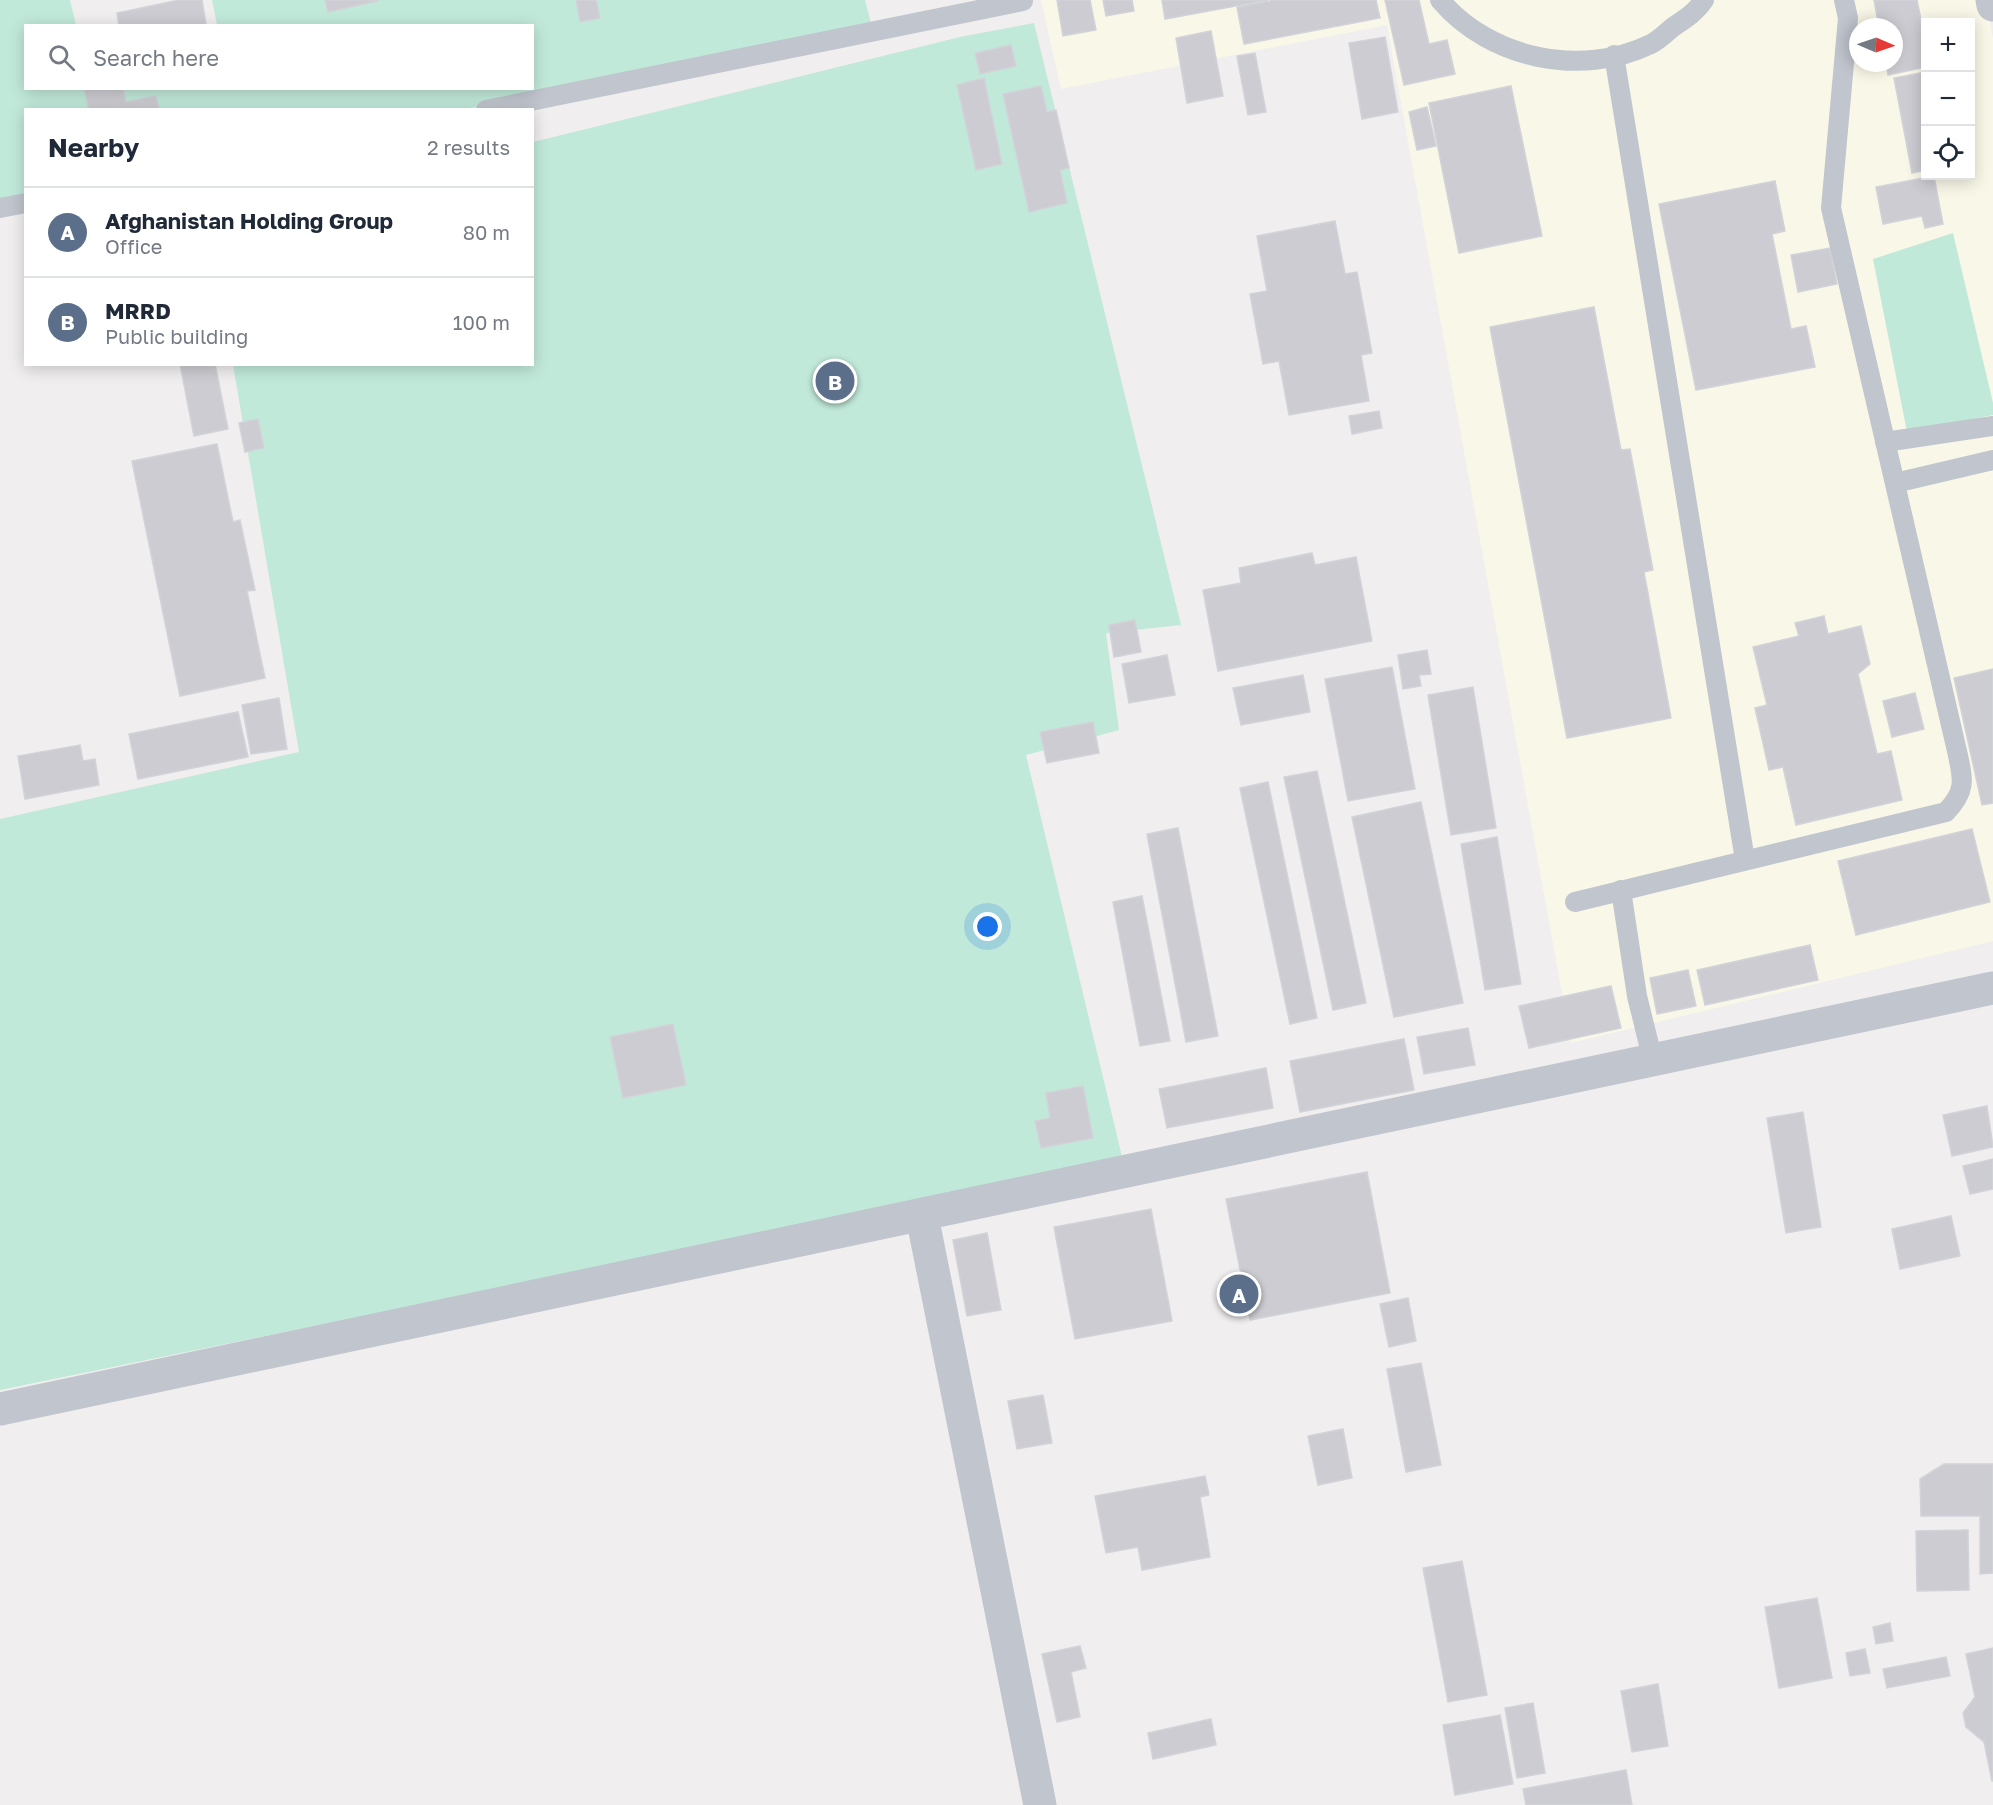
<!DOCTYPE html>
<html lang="en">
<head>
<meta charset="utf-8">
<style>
	body { margin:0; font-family:"Golos Text",sans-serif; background:#f6f6f7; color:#1f2937 }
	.controls { position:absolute; right:18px; top:18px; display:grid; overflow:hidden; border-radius:0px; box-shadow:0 3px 15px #0003 }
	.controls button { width:54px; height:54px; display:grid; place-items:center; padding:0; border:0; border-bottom:2px solid #e0e1e3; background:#fff; color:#1f2937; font:30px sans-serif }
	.compass { position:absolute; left:1849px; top:18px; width:54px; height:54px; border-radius:50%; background:#fff; box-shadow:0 3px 15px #0003; rotate:92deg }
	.you { position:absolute; left:988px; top:927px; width:21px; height:21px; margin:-15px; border:4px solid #fff; border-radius:50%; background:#1a73e8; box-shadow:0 0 0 9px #1a73e833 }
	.badge { display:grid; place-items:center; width:39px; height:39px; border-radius:50%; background:#1a73e8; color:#fff; font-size:20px; font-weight:700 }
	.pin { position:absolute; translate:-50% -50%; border:3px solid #fff; box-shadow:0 2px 6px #0006 }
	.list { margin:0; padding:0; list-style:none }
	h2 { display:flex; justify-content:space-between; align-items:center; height:78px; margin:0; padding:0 24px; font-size:26px }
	h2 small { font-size:20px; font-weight:400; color:#747a83 }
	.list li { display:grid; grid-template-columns:39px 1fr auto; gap:18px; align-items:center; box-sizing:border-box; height:90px; padding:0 24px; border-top:2px solid #e0e1e3 }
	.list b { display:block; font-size:22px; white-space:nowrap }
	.list p { margin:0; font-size:20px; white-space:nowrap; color:#747a83 }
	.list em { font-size:20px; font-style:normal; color:#747a83 }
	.icon { flex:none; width:33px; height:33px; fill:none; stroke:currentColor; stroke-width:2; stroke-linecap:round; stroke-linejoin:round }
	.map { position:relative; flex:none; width:1993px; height:1805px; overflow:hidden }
	.search { position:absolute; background:#fff; box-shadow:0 3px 15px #0003; left:24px; top:24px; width:510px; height:66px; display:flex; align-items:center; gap:15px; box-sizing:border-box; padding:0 21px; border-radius:0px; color:#747a83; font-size:22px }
	.panel { position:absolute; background:#fff; box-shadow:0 3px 15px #0003; left:24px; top:108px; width:510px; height:258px; border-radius:0px }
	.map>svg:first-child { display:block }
	.commercial { fill:#f9f8e8; fill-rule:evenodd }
	.green { fill:#c1e9d9 }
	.building { fill:#ccccd2; stroke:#d2d3d9; stroke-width:1.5 }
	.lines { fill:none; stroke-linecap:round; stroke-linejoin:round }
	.lane { stroke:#c0c5ce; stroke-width:20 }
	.street { stroke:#c0c5ce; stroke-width:33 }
</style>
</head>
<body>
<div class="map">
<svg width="1993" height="1805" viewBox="0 0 1993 1805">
	<rect width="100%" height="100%" fill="#f0eeee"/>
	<path class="commercial" d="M1041,0H1986L1993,39V941L1571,1043L1387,25L1061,89ZM1926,22H1970V176H1926ZM1858,27H1894V63H1858Z"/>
	<g class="green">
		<path d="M0,0H70L76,25L26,26V88H532V26L217,25L212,0H865L871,23L465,109L26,110L25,193L0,199Z"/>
		<path d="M1034,23L1181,625L1106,633L1119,730L1026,755L1129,1186L481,1292L0,1390V819L299,752L233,365L532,364L533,142L960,37Z"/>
		<path d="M1953,233L1993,403V415L1907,432L1873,259Z"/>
	</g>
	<g class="building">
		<path d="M179,0H202L206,24L119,26L117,13Z"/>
		<path d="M325,0H378V1L328,12Z"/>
		<path d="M576,0H596L600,18L580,22Z"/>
		<path d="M1057,0H1090L1096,30L1063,36Z"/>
		<path d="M1103,0H1132L1134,11L1106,16Z"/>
		<path d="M1162,0H1268L1165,19Z"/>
		<path d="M1275,0H1376L1380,18L1244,44L1237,7Z"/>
		<path d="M1385,0H1419L1429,44L1447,40L1455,74L1404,85Z"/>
		<path d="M1874,0H1917L1926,43V67L1888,75L1886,63H1894V27H1879Z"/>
		<path d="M1211,31L1223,96L1187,103L1176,38Z"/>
		<path d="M1385,37L1398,112L1362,119L1349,43Z"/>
		<path d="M1011,45L1016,66L980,74L975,53Z"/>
		<path d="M1255,53L1266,112L1248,115L1237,56Z"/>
		<path d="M1926,72V170L1912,173L1894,78Z"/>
		<path d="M984,78L1002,164L976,170L957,85Z"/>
		<path d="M1041,86L1047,112L1056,110L1069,168L1060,170L1067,203L1029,212L1003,94Z"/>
		<path d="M1511,86L1542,236L1459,253L1429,103Z"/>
		<path d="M84,88H123L126,102L156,96L159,110H89Z"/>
		<path d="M1427,107L1436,146L1417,150L1409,112Z"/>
		<path d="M1934,176L1943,224L1925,228L1922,216L1883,224L1876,187Z"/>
		<path d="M1775,181L1785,231L1772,234L1791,329L1806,326L1815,367L1696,390L1659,204Z"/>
		<path d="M1335,221L1345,274L1357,272L1372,353L1361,355L1369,401L1289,415L1279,361L1263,364L1250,294L1267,291L1257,236Z"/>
		<path d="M1830,248L1837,284L1798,292L1791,255Z"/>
		<path d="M1594,307L1621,450L1630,449L1653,570L1644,572L1671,718L1567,738L1490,327Z"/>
		<path d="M180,364H215L228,429L194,436Z"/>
		<path d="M1379,411L1382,428L1352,434L1349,416Z"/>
		<path d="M258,419L264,448L245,452L239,423Z"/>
		<path d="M217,444L233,522L240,520L255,590L247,591L265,678L180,696L132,461Z"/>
		<path d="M1312,553L1315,565L1356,557L1372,641L1218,671L1203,590L1241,583L1239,568Z"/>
		<path d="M1824,616L1828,634L1861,626L1870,664L1858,674L1877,754L1891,751L1902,800L1796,825L1783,767L1769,770L1755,708L1767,705L1753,647L1799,636L1795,623Z"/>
		<path d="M1135,620L1141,652L1114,657L1109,625Z"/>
		<path d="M1427,650L1431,674L1419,675L1421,686L1403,689L1398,655Z"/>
		<path d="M1167,655L1175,695L1129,703L1122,664Z"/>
		<path d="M1392,667L1415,789L1348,801L1325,679Z"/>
		<path d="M1993,669V803L1982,805L1954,678Z"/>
		<path d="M1303,675L1310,712L1241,725L1233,688Z"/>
		<path d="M1473,687L1496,828L1451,835L1428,695Z"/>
		<path d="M1915,693L1924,729L1892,737L1883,701Z"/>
		<path d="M279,698L287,749L251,754L242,705Z"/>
		<path d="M238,712L248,757L138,779L129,734Z"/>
		<path d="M1093,722L1099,753L1047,763L1040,732Z"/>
		<path d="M80,745L83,761L95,759L99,785L25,799L18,756Z"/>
		<path d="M1317,771L1366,1003L1333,1010L1284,777Z"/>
		<path d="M1268,782L1317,1018L1290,1024L1240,788Z"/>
		<path d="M1421,802L1463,1003L1394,1017L1352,817Z"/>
		<path d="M1178,828L1218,1036L1186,1042L1147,834Z"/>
		<path d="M1972,829L1990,902L1856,935L1838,861Z"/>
		<path d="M1497,837L1521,984L1485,990L1461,844Z"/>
		<path d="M1142,896L1170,1041L1140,1046L1113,902Z"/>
		<path d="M1810,945L1818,980L1705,1005L1697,970Z"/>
		<path d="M1688,970L1696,1006L1657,1014L1650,978Z"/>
		<path d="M1611,986L1621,1028L1529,1048L1519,1006Z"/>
		<path d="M673,1024L686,1085L623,1098L610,1037Z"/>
		<path d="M1468,1028L1475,1065L1424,1074L1417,1037Z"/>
		<path d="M1404,1039L1414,1090L1300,1112L1290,1061Z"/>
		<path d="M1266,1068L1273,1108L1167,1128L1159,1089Z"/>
		<path d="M1083,1086L1093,1138L1041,1148L1035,1121L1050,1118L1046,1093Z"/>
		<path d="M1987,1106L1993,1147L1952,1156L1943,1115Z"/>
		<path d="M1803,1112L1821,1227L1786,1233L1767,1118Z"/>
		<path d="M1993,1159V1189L1970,1194L1963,1166Z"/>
		<path d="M1367,1172L1390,1293L1250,1320L1226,1199Z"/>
		<path d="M1151,1209L1172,1321L1075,1339L1054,1227Z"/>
		<path d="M1951,1216L1960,1256L1900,1269L1892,1229Z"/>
		<path d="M987,1233L1001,1310L967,1316L953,1240Z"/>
		<path d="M1408,1298L1416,1341L1389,1347L1380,1304Z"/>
		<path d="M1421,1363L1441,1465L1406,1472L1387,1369Z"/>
		<path d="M1043,1395L1052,1443L1017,1449L1008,1401Z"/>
		<path d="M1343,1429L1352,1478L1318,1485L1308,1436Z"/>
		<path d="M1944,1464H1993V1573L1980,1574V1516H1921L1920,1479Z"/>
		<path d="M1205,1476L1209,1495L1200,1497L1210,1557L1142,1570L1138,1547L1106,1553L1095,1496Z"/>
		<path d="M1968,1530L1969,1590L1917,1591L1916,1531Z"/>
		<path d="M1462,1561L1487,1695L1448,1702L1423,1568Z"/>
		<path d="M1817,1598L1832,1678L1779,1688L1765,1607Z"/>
		<path d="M1890,1623L1893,1641L1876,1644L1873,1627Z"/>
		<path d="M1080,1646L1086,1668L1071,1672L1080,1717L1057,1722L1042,1654Z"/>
		<path d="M1993,1648V1781H1992L1984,1742L1966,1727L1963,1713L1975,1697L1966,1654Z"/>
		<path d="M1865,1649L1870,1673L1850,1676L1846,1653Z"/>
		<path d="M1946,1657L1950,1676L1887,1688L1883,1669Z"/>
		<path d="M1658,1684L1668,1746L1632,1752L1621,1691Z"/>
		<path d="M1533,1703L1545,1773L1517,1778L1505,1708Z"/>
		<path d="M1500,1715L1513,1784L1455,1795L1443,1725Z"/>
		<path d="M1211,1719L1216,1745L1153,1759L1148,1733Z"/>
		<path d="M1626,1770L1632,1805H1526L1523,1789Z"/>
	</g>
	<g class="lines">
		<g class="lane">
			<path d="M1440,0C1490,59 1581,78 1651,44C1659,40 1666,33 1673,27C1685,19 1696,12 1704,0"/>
			<path d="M1614,55L1745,860"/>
			<path d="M486,110L1023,1"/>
			<path d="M0,208L26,203"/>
			<path d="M1885,442L1993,426"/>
			<path d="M1895,483L1993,460"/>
			<path d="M1621,890L1637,996L1653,1061"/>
			<path d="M1575,902L1946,812C1967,790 1963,779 1957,751L1831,208L1848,18L1844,0"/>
		</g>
		<g class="street">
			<path d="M1992,0L1993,5"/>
			<path d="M922,1216L1040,1805"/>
			<path d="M0,1409L1993,988"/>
		</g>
	</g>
</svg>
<div class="controls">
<button>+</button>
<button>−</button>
<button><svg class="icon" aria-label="locate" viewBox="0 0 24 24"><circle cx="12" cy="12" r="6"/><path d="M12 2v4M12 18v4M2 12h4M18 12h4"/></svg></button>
</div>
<svg class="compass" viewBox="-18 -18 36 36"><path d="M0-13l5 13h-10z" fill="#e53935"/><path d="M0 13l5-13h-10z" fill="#747a83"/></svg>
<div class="you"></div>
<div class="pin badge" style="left:1239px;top:1294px;background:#5c6f8a">A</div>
<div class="pin badge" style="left:835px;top:381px;background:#5c6f8a">B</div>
<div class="search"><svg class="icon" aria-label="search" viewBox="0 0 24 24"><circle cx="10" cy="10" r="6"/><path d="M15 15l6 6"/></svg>Search here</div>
<section class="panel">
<h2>Nearby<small>2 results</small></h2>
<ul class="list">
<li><span class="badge" style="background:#5c6f8a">A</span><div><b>Afghanistan Holding Group</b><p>Office</p></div><em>80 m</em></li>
<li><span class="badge" style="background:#5c6f8a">B</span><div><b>MRRD</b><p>Public building</p></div><em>100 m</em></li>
</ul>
</section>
</div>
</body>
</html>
